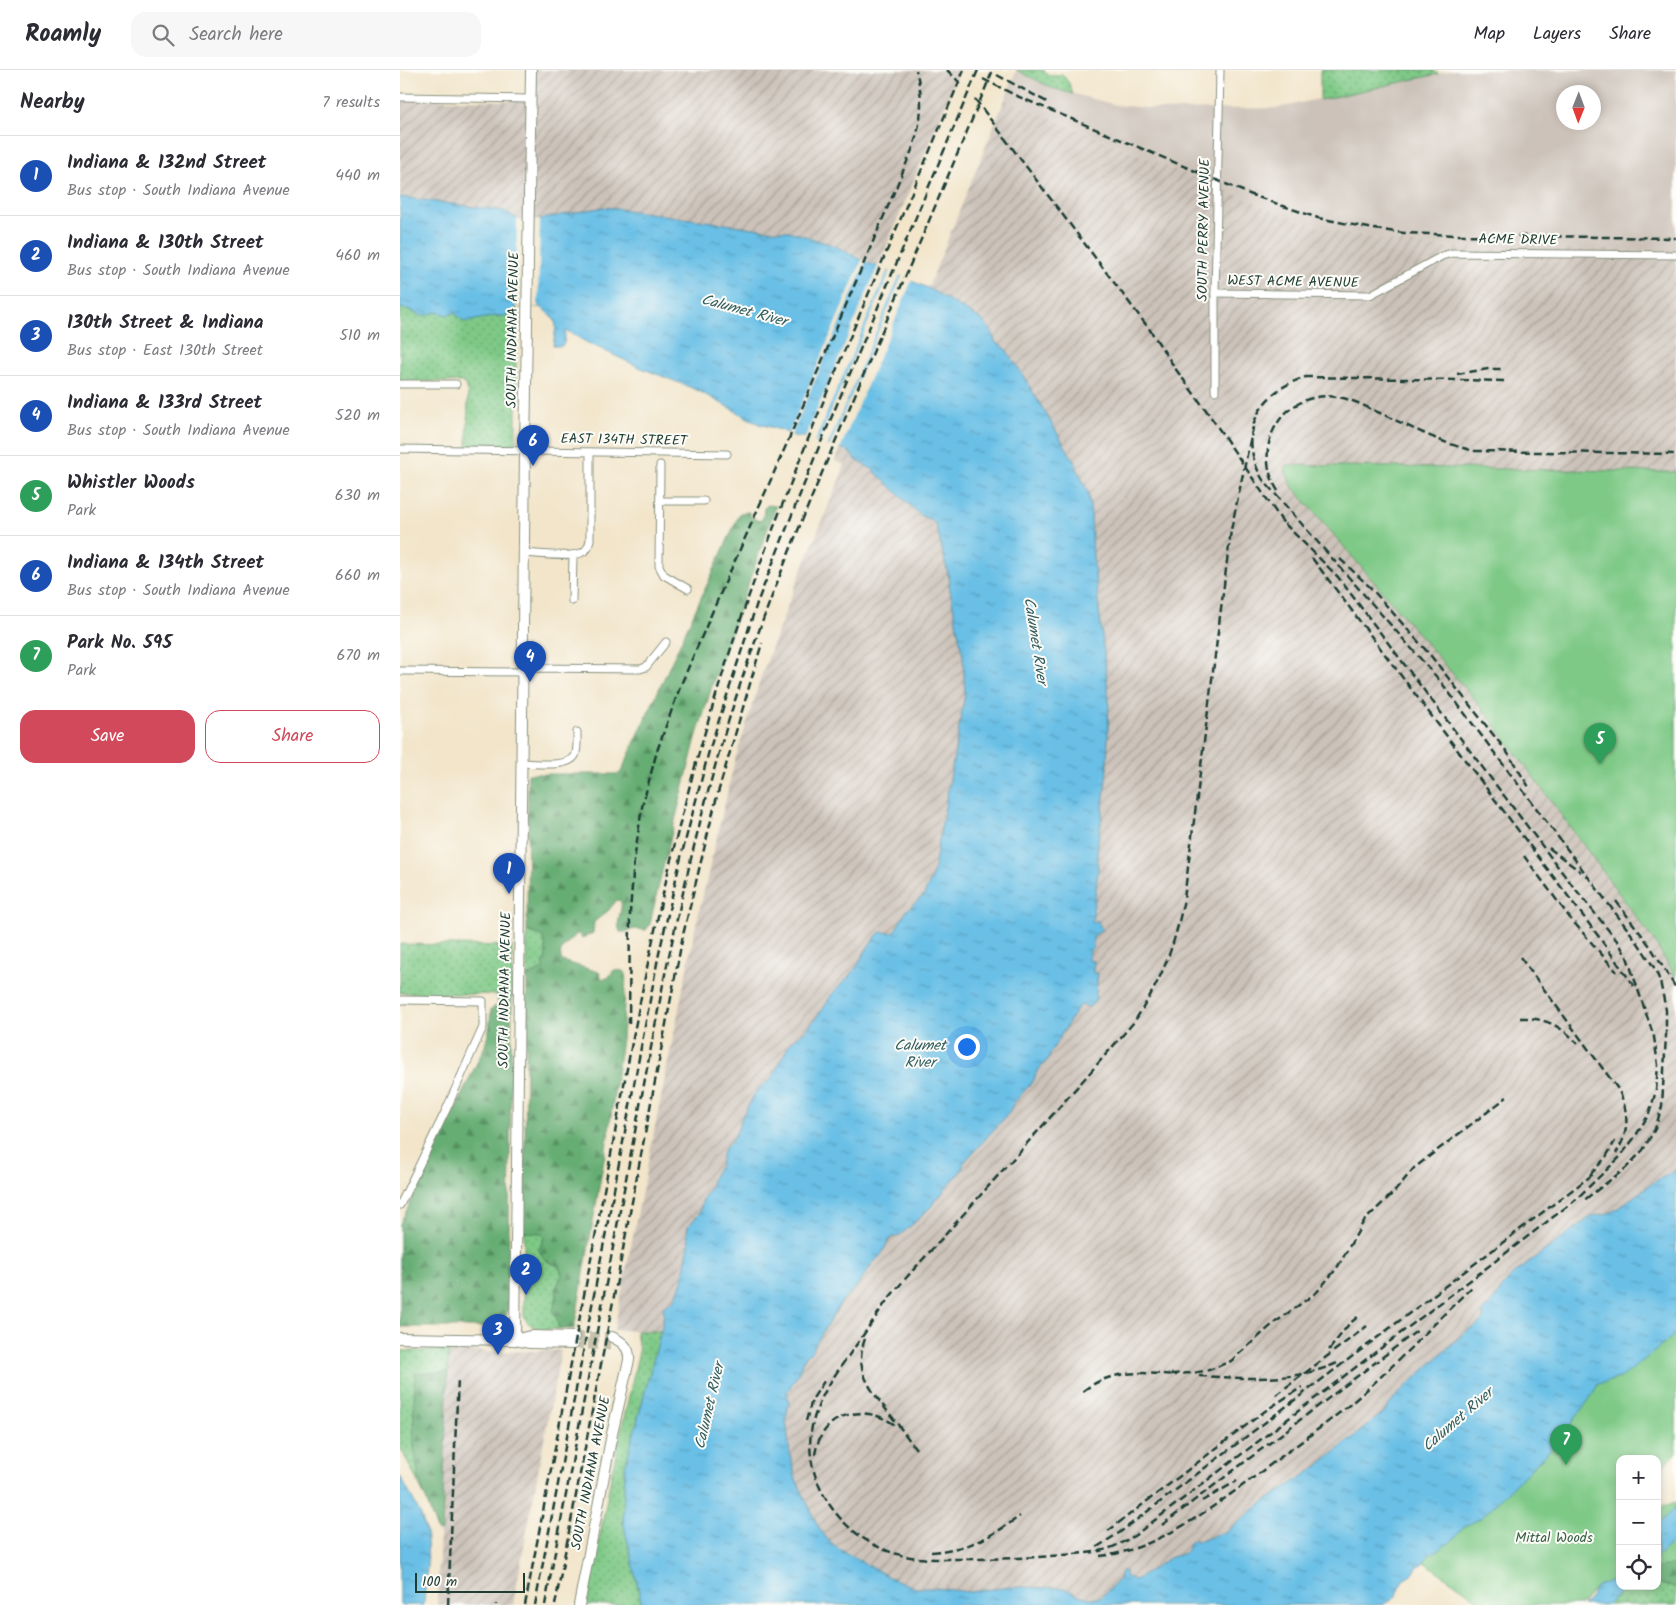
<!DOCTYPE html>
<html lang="en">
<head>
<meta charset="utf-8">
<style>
	body { margin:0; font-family:Kalam,sans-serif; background:#f7f7f7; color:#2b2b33 }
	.controls { position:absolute; right:15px; bottom:15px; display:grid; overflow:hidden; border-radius:10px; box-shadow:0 2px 8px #0003 }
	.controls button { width:45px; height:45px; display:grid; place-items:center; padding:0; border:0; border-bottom:1px solid #e1e1e2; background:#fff; color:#2b2b33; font:25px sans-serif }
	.compass { position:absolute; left:1156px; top:15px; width:45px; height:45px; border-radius:50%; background:#fff; box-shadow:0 2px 8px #0003; rotate:181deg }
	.scale { position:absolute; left:15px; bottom:12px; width:110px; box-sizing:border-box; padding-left:5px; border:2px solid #1f3d34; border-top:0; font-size:14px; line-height:18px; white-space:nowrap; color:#1f3d34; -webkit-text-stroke:4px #fdfcf7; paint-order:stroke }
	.you { position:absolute; left:566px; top:976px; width:18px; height:18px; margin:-12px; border:4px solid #fff; border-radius:50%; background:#1a73e8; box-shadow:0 0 0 8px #1a73e833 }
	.badge { display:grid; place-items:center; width:32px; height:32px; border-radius:50%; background:#d1495b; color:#fff; font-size:16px; font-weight:700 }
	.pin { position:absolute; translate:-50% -41px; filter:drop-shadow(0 1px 2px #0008) }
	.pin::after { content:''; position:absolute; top:26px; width:18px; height:15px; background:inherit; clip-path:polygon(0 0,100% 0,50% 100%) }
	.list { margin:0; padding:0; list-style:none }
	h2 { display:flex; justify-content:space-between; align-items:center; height:65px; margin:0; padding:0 20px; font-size:21px }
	h2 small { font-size:16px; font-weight:400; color:#7c7c81 }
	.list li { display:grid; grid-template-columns:32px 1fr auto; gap:15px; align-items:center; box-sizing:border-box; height:80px; padding:0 20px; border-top:1px solid #e1e1e2 }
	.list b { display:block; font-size:19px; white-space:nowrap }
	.list p { margin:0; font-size:16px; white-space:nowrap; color:#7c7c81 }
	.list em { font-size:16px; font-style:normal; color:#7c7c81 }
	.actions { display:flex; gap:10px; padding:15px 20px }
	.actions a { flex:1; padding:11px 0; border:1px solid #d1495b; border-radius:15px; text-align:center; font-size:18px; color:#d1495b }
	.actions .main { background:#d1495b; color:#fff }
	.icon { flex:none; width:28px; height:28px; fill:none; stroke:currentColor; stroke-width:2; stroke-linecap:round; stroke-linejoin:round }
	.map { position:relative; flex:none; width:1276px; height:1535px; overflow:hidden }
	header { display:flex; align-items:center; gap:30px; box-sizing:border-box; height:70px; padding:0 25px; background:#fff; border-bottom:1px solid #e1e1e2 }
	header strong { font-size:24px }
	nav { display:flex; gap:28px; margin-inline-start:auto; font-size:18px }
	.search { width:350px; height:45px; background:#f7f7f7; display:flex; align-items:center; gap:12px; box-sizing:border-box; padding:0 18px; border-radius:15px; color:#7c7c81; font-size:19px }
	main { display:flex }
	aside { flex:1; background:#fff }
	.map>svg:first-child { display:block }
	.industrial { fill:url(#industrial-furrows) }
	.railway { fill:#ccc2b9; fill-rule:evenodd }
	.grass { fill:url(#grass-dots); stroke:#4e835d }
	.forest { fill:url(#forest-firs); stroke:#427554 }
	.green { fill:#7ec986; stroke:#4e835d }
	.water { fill:url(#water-ripples); stroke:#447e8d }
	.pier { fill:#f2e5ca }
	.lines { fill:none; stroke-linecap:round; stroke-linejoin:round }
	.secondary-tunnel { stroke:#c8c3ac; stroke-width:10; stroke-dasharray:10 5; stroke-linecap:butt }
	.minor-casing { stroke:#88917f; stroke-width:9 }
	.secondary-casing { stroke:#88917f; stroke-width:12 }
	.minor { stroke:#fff; stroke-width:7 }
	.secondary { stroke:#fff; stroke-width:10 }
	.rail { stroke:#1f3d34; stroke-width:2.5; stroke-dasharray:8 4; stroke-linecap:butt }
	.labels { text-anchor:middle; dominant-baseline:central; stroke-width:4; stroke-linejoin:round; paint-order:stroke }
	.street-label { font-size:14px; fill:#1f3d34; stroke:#fdfcf7 }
	.park-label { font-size:14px; fill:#376048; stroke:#fdfcf7 }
	.water-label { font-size:15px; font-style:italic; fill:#325e60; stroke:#fdfcf7 }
</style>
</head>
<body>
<header>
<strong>Roamly</strong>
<div class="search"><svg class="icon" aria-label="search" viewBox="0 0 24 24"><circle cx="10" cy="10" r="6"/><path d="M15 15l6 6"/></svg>Search here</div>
<nav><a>Map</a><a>Layers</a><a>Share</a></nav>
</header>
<main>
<aside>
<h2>Nearby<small>7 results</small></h2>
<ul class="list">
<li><span class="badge" style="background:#1a4fb4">1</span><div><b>Indiana &amp; 132nd Street</b><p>Bus stop · South Indiana Avenue</p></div><em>440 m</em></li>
<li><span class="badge" style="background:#1a4fb4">2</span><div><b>Indiana &amp; 130th Street</b><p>Bus stop · South Indiana Avenue</p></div><em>460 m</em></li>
<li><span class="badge" style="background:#1a4fb4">3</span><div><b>130th Street &amp; Indiana</b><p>Bus stop · East 130th Street</p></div><em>510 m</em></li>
<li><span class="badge" style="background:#1a4fb4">4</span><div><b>Indiana &amp; 133rd Street</b><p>Bus stop · South Indiana Avenue</p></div><em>520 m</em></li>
<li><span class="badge" style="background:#2e9e5b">5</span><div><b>Whistler Woods</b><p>Park</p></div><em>630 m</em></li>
<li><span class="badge" style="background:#1a4fb4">6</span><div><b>Indiana &amp; 134th Street</b><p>Bus stop · South Indiana Avenue</p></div><em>660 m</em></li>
<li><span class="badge" style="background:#2e9e5b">7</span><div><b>Park No. 595</b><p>Park</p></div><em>670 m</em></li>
</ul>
<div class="actions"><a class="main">Save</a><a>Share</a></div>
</aside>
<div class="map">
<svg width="1276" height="1535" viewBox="0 0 1276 1535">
	<defs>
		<pattern id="industrial-furrows" width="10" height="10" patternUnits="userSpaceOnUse" patternTransform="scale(1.25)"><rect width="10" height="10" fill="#ccc2b9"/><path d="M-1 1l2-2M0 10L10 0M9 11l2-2" fill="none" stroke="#a59f97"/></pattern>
		<pattern id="grass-dots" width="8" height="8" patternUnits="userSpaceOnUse" patternTransform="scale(1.25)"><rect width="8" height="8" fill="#7ec986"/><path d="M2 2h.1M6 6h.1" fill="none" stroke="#67a46e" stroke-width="1.8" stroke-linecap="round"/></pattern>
		<pattern id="forest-firs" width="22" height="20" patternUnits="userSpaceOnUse" patternTransform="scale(1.25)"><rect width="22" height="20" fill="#66ad73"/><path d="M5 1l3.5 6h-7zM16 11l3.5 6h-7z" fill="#538e5f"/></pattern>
		<pattern id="water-ripples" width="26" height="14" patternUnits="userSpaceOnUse" patternTransform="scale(1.25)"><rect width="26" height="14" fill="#69bfe6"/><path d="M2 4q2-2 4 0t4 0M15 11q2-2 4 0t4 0" fill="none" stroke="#569cbb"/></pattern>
	</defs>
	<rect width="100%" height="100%" fill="#fdfcf7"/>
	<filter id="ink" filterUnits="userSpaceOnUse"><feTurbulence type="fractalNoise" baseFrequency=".02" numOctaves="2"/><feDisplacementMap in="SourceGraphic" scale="10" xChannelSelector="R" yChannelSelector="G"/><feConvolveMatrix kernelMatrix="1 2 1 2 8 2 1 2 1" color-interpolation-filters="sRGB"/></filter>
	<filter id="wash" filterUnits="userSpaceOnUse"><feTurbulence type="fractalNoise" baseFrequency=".0096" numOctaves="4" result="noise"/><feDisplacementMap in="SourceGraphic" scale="20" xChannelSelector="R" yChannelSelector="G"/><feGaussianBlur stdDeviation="1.12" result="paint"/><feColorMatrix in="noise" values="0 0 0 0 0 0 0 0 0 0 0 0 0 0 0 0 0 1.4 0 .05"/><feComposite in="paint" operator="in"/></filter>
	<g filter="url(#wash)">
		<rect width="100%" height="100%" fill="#f2e5ca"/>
		<g class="industrial">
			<path d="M133,0H555L559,2L478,196L435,176L389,161L117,149L105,141L0,127V29L132,31Z"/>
			<path d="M605,29L898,150L945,163L1042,178L1276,181V402L885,395L886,403L892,416L1087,644L1254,871L1276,908V1100L1254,1112L1215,1140L1206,1144L1197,1145L1189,1148L1104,1214L1091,1235L1083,1241V1249L1077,1255L1065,1262L996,1326L985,1341L918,1396L858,1436L827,1461L820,1464L800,1471L793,1470L786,1483L771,1487L739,1508L734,1510L725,1506L719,1509L700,1528H689L676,1524L664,1518L655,1517H611L569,1522L536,1518H516L489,1507L439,1479L428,1470L419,1458L396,1409L390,1385L386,1349L389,1332L387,1322L397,1306L405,1287L412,1281L438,1236L444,1227L450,1224L461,1211L472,1194L481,1185L489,1170L492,1167L500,1165L532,1136L536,1128L563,1098V1094L568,1088L609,1043L613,1034L634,1010L636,1003L649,988L651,982L698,903H692L688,890L690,881L693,878L692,845L695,840L694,828L698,801L697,784L698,771L702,747L707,699L709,628L693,486L691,444L688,423L674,391L621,302L605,278L595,272L593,263L582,250L528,218Z"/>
			<path d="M440,379L451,384L457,391L471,399L520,445L533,451L539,464L550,512L549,515L563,587L565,624L533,804L524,825L507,840L492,863L481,862L469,875L454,901L432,924L423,939L406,960L396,967L390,973L371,1009L360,1017L354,1025L342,1047L336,1064L323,1081L320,1095L312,1109L311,1116L303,1129L299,1144L288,1156L287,1162L289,1174L282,1211L275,1229L265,1235L263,1240L264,1242L261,1261L214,1260L295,859L335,690L363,601L390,529L445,395L435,391Z"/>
			<path d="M49,1280L96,1282L161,1280L113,1535H37L40,1464L37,1461L42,1460Z"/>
		</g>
		<path class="railway" d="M1054,0H1276V181L1042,178L945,163L898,150L605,29L616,1L652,18L716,35L767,40L877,38ZM1164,22H1194V52H1164Z"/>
		<g class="grass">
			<path d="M616,0H644L645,3L652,6L662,4L669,13L673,24L652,18Z"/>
			<path d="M920,0H1034L1038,4L920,30Z"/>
			<path d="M116,237V374L114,377H67L68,322L65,314L61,312L0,311V238L11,240L17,244C28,243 46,240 56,244C61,246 61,250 66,251L95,246H106L110,244Z"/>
			<path d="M127,861L142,866C148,876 146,889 143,899L127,907Z"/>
			<path d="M0,874L112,876V925L0,923Z"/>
			<path d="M124,1162L141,1163L144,1167L139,1180L149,1193L159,1196L162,1205L156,1218L157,1226L153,1241L157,1249L158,1256L162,1259C146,1259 133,1263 124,1247Z"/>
			<path d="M236,1261H261L225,1397L223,1451L242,1535H187L212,1401L239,1281Z"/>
			<path d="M49,1280L48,1302L15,1303C14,1348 11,1386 26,1429L0,1377V1281Z"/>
			<path d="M1257,1514L1276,1517V1535H1208L1226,1516H1257Z"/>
		</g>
		<g class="forest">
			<path d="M368,435L376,436L313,613L296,668L260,810L250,854L246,860L234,859L225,862H220C215,851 223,841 221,831L217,830L208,841L194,852L193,863L182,868L178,864H176C170,874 156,877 162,891L199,902L202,909L208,908L214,900L223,901L226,904L222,969L208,1067L174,1259H162L158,1256L157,1249L153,1241L157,1226L156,1218L162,1205L159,1196C149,1190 145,1194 139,1180L144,1167L141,1163L124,1162L127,907L143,899C146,889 148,876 142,866L127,861L128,704H220L340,443L349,442L351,447L359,451L363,448L364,438Z"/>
			<path d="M97,925H112L108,1240C105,1250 103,1254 93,1257H0V1154L85,976L89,960L91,939L98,935Z"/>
			<path d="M48,1302L42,1461H37L19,1409L13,1372L15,1303Z"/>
			<path d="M1276,1468V1517L1257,1514V1487Z"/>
		</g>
		<g class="green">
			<path d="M885,395L1276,402V908L1254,871L1087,644L892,416L886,403Z"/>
			<path d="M1276,1253V1383L1257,1402V1389H1220V1510L1197,1516L1181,1535H1085L1017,1487L1206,1304Z"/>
			<path d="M1276,1432V1493L1257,1499V1438Z"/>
		</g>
		<g class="water">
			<path d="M0,127L105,141L117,149H140L204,137L227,140L368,160L389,161L435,176L462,190L528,218L582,250L593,263L595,272L605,278L621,302L674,391L688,423L691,444L693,486L709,628L707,699L702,747L698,771L697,784L698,801L692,853L697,850L702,859L693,867V878L690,881L688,890L694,891L693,903H698L695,932L689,937L680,935L678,937L651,982L649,988L636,1003L634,1010L613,1034L609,1043L568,1088L563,1094V1098L540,1126L536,1128L532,1136L514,1153L500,1165L493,1167L489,1170L481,1185L472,1194L461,1211L450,1224L444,1228L417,1271L412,1281L405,1287L397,1306L387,1322L389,1332L386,1349L390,1385L396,1409L419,1458L428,1470L439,1479L489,1507L516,1518H536L569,1522L611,1517L664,1518L676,1524L689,1528H700L719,1509L721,1501H725V1506L734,1510L739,1508L771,1487L785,1483L788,1478L789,1473L793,1470L800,1471L827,1461L858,1436L918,1396L985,1341L996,1326L1065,1262L1077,1255L1083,1249V1241C1096,1231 1101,1217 1112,1205L1189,1148L1197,1145L1206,1144L1215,1140L1254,1112L1276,1100V1264L1229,1302L1220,1308L1198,1314L1191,1327L1158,1372L1081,1448L1064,1457L1051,1472L1029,1485L1022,1494L1017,1497L1013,1504L1003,1510L997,1525L992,1530L982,1535H242L223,1451L225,1397L261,1261L264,1243L263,1237L275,1229L282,1211L289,1174L287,1162L288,1156L299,1144L303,1129L311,1116L312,1109L320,1095L323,1081L336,1064L342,1047L354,1025L360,1017L371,1009L390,973L396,967L406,960L423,939L432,924L454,901L469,875L478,864L481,862L492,863L495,860L507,840L524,825L533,804L565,624L563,587L549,515L550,512L536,455L533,451L520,445L472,399L457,391L451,384L446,380L408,370L404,367H396L381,360L359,354L297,320L239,297L188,273L167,261L165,262L164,273L162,276H153L156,257L155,251L150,245L141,237H116L110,244L106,246H95L66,252L62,250L55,243L47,245L36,242L24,246L17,244L11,240L0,238Z"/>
			<path d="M0,1406C9,1423 22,1442 26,1462C30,1486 25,1511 24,1535H0Z"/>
			<path d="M1276,1436V1468L1257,1487V1456Z"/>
			<path d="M1220,1495V1516H1226L1208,1535H1183L1189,1530L1197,1516L1212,1510Z"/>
		</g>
		<g class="pier">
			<path d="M117,149H140L138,237H116Z"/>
			<path d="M462,190L466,191L390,368L388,366Z"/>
			<path d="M478,196L488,200L414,373L407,372L404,370Z"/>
			<path d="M490,201L500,205L427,377L417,374Z"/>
			<path d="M502,206L512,210L439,381L429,378Z"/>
		</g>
	</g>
	<g filter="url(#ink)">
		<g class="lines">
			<g class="secondary-tunnel">
				<path d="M174,1267H212"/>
				<path d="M173,1274L210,1275"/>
			</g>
			<g class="minor-casing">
				<g id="minor">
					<path d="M0,27L130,29"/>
					<path d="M815,223L970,225L1042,186L1052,183L1276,185"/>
					<path d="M0,314H56"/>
					<path d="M815,321V223L820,0"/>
					<path d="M0,379L327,384"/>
					<path d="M260,395L259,496L264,505L288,519"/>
					<path d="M260,431H304"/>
					<path d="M124,483C137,484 170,488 181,483C187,481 189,476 190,470V382"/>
					<path d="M172,531L173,485"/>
					<path d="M0,601L122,602L134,598L240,599L246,597L266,572"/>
					<path d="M121,693C134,693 168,698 175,686C178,679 177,669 177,662"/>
					<path d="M0,930L83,931V957L46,1040L0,1135"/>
				</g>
			</g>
			<g class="secondary-casing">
				<g id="secondary">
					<path d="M0,1268L115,1270L130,1273L173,1274"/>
					<path d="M118,1269L130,1266L174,1267"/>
					<path d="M115,1270L125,381L131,0"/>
					<path d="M179,1535L212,1364L229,1290C230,1278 223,1272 212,1267"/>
				</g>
			</g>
			<use href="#minor" class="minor"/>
			<use href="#secondary" class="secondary"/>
			<g class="rail">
				<path d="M547,0L563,16"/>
				<path d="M597,5L647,32"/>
				<path d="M583,9L617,26L852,125L918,148L974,159L1004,163L1057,165L1276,168"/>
				<path d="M575,29L750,260L777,301L806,340L884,454"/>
				<path d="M1057,304L1088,299H1104"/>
				<path d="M1104,311L906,307C858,321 836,365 863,410L1041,612L1238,873L1255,899L1260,911L1266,940V965L1262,1036L1255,1059L1243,1080L1226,1098L1183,1131"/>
				<path d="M853,357L831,460L784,829C774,879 762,909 734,952C672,1024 608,1094 545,1165C526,1186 507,1206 489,1228C477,1244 466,1262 454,1278C440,1298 424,1318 416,1342C393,1405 442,1473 505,1486C524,1490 545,1489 565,1489C598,1489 631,1488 663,1485C675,1484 688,1483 700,1481C713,1478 723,1472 734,1466L1173,1132L1219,1088L1235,1067L1249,1044L1256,1021L1258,995L1254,967L1227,887L1218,872L1165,806L938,507L880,449"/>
				<path d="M878,421C866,402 864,379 874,359C886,335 911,323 937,327C952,329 966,337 980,343C1011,357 1042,374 1075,381L1276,384"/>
				<path d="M912,488L1199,867L1234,916"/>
				<path d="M940,489L970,517L1031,586L1107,682L1129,717"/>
				<path d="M1149,778L1181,802"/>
				<path d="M1124,786L1170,848L1217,902"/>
				<path d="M1216,831L1250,876L1276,918"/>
				<path d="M1120,887L1218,1019C1229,1041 1230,1062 1216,1083"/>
				<path d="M1120,948C1144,947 1163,957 1178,974"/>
				<path d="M229,954L230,842L234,791L242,737L257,681L280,617L314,538L388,371L512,80C522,51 524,30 516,0"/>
				<path d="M1190,1105L1206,1087L1215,1071"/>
				<path d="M465,1269C453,1299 471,1320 488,1342C498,1354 507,1367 516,1379"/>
				<path d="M929,1280L949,1254L959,1246"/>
				<path d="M771,1304L793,1303L809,1300L831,1291L873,1254L917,1222L937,1198L964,1151L995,1121L1014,1098L1107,1027"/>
				<path d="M799,1306C846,1308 893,1313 937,1293"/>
				<path d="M683,1321C714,1298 742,1303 777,1305"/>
				<path d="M876,1325L967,1256"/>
				<path d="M406,1351L412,1330L426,1308"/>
				<path d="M415,1385C421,1343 463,1332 495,1355"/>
				<path d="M802,1431L837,1411"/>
				<path d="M762,1455L1018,1260"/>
				<path d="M708,1461L865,1341L902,1317"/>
				<path d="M697,1477L719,1463L1196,1102"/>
				<path d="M531,1482C568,1479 590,1468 620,1446"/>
				<path d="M700,1486C756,1481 813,1437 857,1405C889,1380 923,1357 954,1331C996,1295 1034,1253 1074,1215"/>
				<path d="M48,1535L58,1308"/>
				<path d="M96,1535V1534"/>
				<path d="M125,1535C154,1385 182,1234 211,1084C238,939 265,794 308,652C374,428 474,215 564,0"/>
				<path d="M135,1535L258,888L281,787L309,681L357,533L416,384L578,0"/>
				<path d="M145,1535L264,909C287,801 312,693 349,589C379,502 416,417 452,332C499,221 546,111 593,0"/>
				<path d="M155,1535L283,865L317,726L362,573"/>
			</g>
		</g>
	</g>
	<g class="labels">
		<g class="street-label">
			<text transform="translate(804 160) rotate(-89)">SOUTH PERRY AVENUE</text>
			<text transform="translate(1118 170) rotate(1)">ACME DRIVE</text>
			<text transform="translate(893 212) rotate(1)">WEST ACME AVENUE</text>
			<text transform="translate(113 260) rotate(-89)">SOUTH INDIANA AVENUE</text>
			<text transform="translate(224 370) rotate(1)">EAST 134TH STREET</text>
			<text transform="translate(105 920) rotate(-89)">SOUTH INDIANA AVENUE</text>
			<text transform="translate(191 1403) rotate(-79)">SOUTH INDIANA AVENUE</text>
		</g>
		<g class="park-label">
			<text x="1154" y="1468">Mittal Woods</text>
		</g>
		<g class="water-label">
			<text transform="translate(344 241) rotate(15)">Calumet River</text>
			<text transform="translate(635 571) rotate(81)">Calumet River</text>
			<text x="520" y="976">Calumet<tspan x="520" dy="17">River</tspan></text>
			<text transform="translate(310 1336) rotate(-77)">Calumet River</text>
			<text transform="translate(1058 1350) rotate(-41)">Calumet River</text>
		</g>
	</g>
</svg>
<div class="controls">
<button>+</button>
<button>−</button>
<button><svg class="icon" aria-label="locate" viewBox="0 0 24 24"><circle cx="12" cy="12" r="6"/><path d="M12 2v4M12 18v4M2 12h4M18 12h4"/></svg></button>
</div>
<svg class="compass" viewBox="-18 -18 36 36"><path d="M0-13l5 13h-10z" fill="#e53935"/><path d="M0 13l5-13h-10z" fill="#7c7c81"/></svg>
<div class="scale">100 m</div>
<div class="you"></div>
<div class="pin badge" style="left:109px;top:824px;background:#1a4fb4">1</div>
<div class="pin badge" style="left:126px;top:1225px;background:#1a4fb4">2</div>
<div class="pin badge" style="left:98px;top:1285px;background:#1a4fb4">3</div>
<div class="pin badge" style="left:130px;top:612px;background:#1a4fb4">4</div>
<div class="pin badge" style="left:1200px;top:694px;background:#2e9e5b">5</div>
<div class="pin badge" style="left:133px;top:396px;background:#1a4fb4">6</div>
<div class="pin badge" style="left:1166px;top:1395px;background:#2e9e5b">7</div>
</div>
</main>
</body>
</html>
